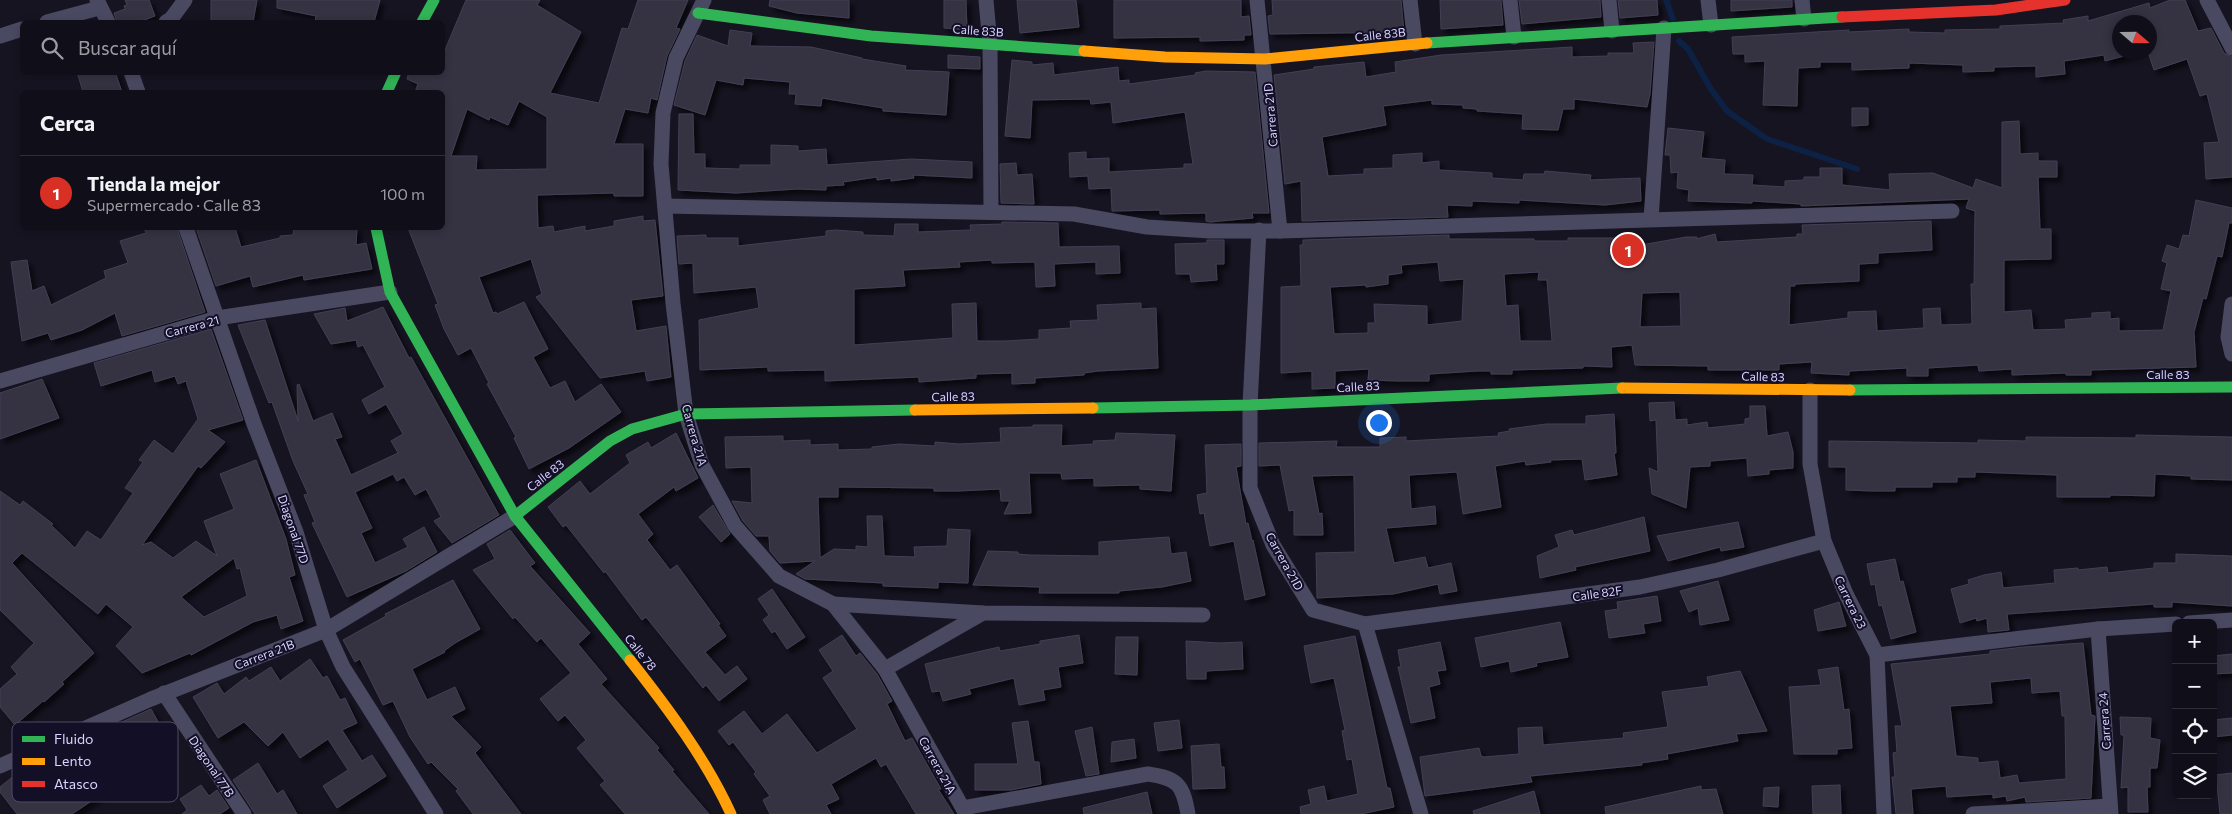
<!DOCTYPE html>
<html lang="es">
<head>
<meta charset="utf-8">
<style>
	body { margin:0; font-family:Commissioner,sans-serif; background:#1e1d26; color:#f1f3f6 }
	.controls { position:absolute; right:15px; bottom:15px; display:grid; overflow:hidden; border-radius:8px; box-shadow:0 2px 8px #0003 }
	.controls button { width:45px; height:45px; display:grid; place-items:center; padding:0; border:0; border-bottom:1px solid #302f38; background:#100f19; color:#f1f3f6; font:25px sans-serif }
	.compass { position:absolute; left:2112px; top:15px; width:45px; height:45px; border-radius:50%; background:#100f19; box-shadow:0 2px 8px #0003; rotate:110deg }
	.you { position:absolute; left:1378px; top:422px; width:18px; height:18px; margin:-12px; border:4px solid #fff; border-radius:50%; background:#1a73e8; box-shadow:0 0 0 8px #1a73e833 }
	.badge { display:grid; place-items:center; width:32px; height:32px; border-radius:50%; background:#d93025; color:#fff; font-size:16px; font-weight:700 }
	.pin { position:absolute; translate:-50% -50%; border:2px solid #fff; box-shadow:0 1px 5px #0006 }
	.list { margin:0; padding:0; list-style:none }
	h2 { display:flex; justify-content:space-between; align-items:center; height:65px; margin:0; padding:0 20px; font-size:21px }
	h2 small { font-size:16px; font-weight:400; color:#9c9ca2 }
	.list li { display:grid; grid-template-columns:32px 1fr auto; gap:15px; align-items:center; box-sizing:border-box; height:75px; padding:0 20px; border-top:1px solid #302f38 }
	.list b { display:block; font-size:19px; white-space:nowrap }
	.list p { margin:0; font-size:16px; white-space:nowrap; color:#9c9ca2 }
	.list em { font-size:16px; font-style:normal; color:#9c9ca2 }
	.icon { flex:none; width:28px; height:28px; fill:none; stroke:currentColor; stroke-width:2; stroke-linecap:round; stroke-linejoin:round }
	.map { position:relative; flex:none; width:2232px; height:814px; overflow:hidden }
	.search { position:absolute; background:#100f19; box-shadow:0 2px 8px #0003; left:20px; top:20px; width:425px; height:55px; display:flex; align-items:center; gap:12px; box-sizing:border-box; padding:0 18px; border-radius:8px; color:#9c9ca2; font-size:19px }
	.panel { position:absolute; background:#100f19; box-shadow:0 2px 8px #0003; left:20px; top:90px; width:425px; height:140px; border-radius:8px }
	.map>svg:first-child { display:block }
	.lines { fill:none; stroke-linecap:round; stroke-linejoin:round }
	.stream { stroke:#0d2144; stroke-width:6 }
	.building { fill:#343243; stroke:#433f54; fill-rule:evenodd; filter:url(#shadow) }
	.street { stroke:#4a4962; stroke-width:15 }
	.fast { stroke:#30b455; stroke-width:11 }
	.slow { stroke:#ff9f0a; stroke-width:11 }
	.jam { stroke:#e5322d; stroke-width:11 }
	.labels { text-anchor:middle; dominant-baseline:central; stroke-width:4; stroke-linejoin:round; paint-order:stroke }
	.street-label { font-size:12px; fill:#d9d4ff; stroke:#130f26 }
	.key { fill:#130f26; stroke:#4e4a67; stroke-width:1 }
	.key-label { font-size:14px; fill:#d9d4ff }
</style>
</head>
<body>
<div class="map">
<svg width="2232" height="814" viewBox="0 0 2232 814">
	<defs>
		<filter id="shadow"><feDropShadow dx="4.5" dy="4.5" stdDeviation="2.5" flood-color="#0009"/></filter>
	</defs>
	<rect width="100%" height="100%" fill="#161421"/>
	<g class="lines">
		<g class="stream">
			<path d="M1666,0L1673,19"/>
			<path d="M1679,41L1688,49L1711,89L1727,111L1767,139L1857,169"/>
		</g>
	</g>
	<g class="building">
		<path d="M125,0H149L155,16L139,22H117L114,13L125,9L124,6L127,5Z"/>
		<path d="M211,0H257L253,22H211Z"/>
		<path d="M277,0H380L374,22H315L316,16L277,8Z"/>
		<path d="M466,0H540L537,5L581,32L550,93L599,103L622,28L628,29L638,0H688L676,28L680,29L667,56L657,100L651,98L648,113L625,109L614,144H643V196H614V193L537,195L538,228L553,226L554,232L585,226V231L614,226V221L643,216V221L655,220L663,296L631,300L636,331L666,326L671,377L647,381L645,371L600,378L536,297L542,294L531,259L479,277L493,313L496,312L497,314L524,302L548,349L533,357L550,388L565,381L575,402L601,384L621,412L569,448L529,469L514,438L516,437L487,384L489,383L471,348L458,355L444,329L435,305L438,304L408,228H442V92H415L418,84L407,79L409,72H442V57ZM519,101L547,117V169L476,170L477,156H451L467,109L489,120L490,117L508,125Z"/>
		<path d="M770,0H849V18L797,13L769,6Z"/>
		<path d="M944,0H966L967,30L944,28Z"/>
		<path d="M1017,0H1076L1079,27L1020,33Z"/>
		<path d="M1114,0H1241V17L1249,16L1251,35H1244V40L1200,41V37L1114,38Z"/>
		<path d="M1272,0H1401L1404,32L1270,34L1268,16L1273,15Z"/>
		<path d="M1440,0H1501L1503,25L1441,29Z"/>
		<path d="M1519,0H1600L1601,17L1522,24Z"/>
		<path d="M1618,0H1657L1658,15L1620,18Z"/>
		<path d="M1731,0H1792V7L1731,11Z"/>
		<path d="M2170,0H2185L2198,31L2211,28L2224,53L2232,57V177L2206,179L2204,143L2219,142L2207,94L2200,96L2187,59L2154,70L2148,52L2150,22H2120V52H2139L2105,61L2104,55L2064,61L2065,74L2036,77V66L1994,67V71L1963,72V65L1909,63V68L1852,70V62H1820V67L1798,68L1797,106L1763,105L1765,61L1745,62V54H1733L1732,37L1849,30V32L1909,29V32L1945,33V30L2000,29V26L2064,23L2063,20L2088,16V21L2149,3L2150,8Z"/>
		<path d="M730,30L752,33L750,46L811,47L862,58V59L906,66L905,70L949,72L946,115L883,111V108L822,98L821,106L795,104L796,94H789L790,82L744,78L743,85L716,80L705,115L674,105L685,61L697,35L728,46Z"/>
		<path d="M1654,42L1650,94L1647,107L1574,99V109H1563L1558,130L1522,129L1523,114L1477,111V109L1463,108V105L1432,104V100L1383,106L1386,125L1322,137L1328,176L1364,174V169L1393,168V155L1422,153V163L1439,161V170L1492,173V178L1523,180L1524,174H1544L1545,171L1591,175L1590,180L1640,178L1641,201L1605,205L1519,200V203L1472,201V206L1447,205L1448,217L1302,221L1301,181L1285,184L1274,75L1314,69V67L1364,62L1366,77L1396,72L1395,62L1441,55L1572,47V57L1608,56V53H1634L1633,43Z"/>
		<path d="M948,55L980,57V69L948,68Z"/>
		<path d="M1012,60L1032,62V65L1053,63L1054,75L1118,67L1119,81L1129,80V84L1196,75L1195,73L1206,71L1255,72L1269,213H1252L1253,218L1210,222L1206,221V213L1160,214V210L1112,211L1111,188L1089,189L1088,176L1070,177L1069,153L1086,152V159L1109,158V172L1184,168V164H1193L1185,112L1113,123L1111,102L1091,104L1090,99L1032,100L1030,138L1005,136Z"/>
		<path d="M77,72H115L122,92H83Z"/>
		<path d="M1852,108H1868V125L1852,126Z"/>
		<path d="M679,114H693L694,154H705V168L740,169V165H771V145L798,146V151L826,149L827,165L911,159L972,162V178L913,175L914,178L891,181V178L877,180V177L843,182L844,185L826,186V190L797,189L736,193L678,190Z"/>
		<path d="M2019,121L2020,154L2038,153V161H2057V177H2038L2040,229H2051V259L2004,260V312L2031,310L2033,330L2066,329L2065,320L2092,318V313L2110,312V319L2119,318V331L2163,330L2171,291L2161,289L2167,263L2162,261L2167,245L2179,249L2183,235L2189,236L2196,200L2232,208V223H2229L2222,257L2217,256L2206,299L2203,298L2194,332L2196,367L2091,370V375H2066V373L2012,375V369L1979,371L1978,365L1928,368V376H1907V368L1849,371V375L1811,373L1812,362L1779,364V370H1708V366L1635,365L1632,345L1611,347L1612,367L1583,366V368L1512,370V374H1491V371H1477L1429,374V381H1398L1368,380L1369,369L1335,371V388L1312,389V371L1281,373V287L1301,286L1300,245H1303V240L1449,235V239H1534V241H1568V238H1636V246L1686,237H1697L1696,239L1715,234L1717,242L1797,237V234H1803L1802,225L1931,221L1932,250L1878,253V263L1859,264V281L1795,284V286H1790L1789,325L1848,318V312L1876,311L1877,331L1924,328L1923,309L1940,308L1941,325L1972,324L1971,284H1974L1975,211L1966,208L1969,199L1801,206V204L1752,201V203L1688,201L1689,190L1677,188L1678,172L1671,173L1670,155H1665L1668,128L1704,132L1701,158L1725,160L1724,174L1753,175L1752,185L1785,187V181L1804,180V177H1820V168H1842V185L1890,190L1889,174L1933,173L1973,188L1976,179L2002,188V122ZM1438,262L1440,281L1464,279L1462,321L1427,325V306L1374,304L1375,323H1368V333L1334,334L1330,287L1366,285V287L1388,284V275L1402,273L1401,265ZM1539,272L1538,280H1547L1552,341H1520L1518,305L1506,306L1504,274ZM1680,292L1681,326L1640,327L1642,293Z"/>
		<path d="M1016,163L1017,175L1032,174L1034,204L1001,203L1000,164Z"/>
		<path d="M1002,222L1058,223L1059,247L1119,246L1120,273L1096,274V262L1054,264L1055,286L1036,287L1035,262L992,263V260L959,262L960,267L903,270L905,286L854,289V345L953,338L952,304L976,303L977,341H1005L1039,339V330L1071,328L1070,321L1098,320L1097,305L1141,303V309L1156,308L1158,368L1098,371L1084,373V375L1035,378V383L1012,384V373L976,374V378L919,382V377L825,381V370L768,371V367L700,370L699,320L759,308L756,287L694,293L693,263L679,264L677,236L706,235V238H738V246L826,236V231L835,230L863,232V235L894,236L895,224H918V232L971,230L970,225L1002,224Z"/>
		<path d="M144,228H177L205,312L122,336L115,313L82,330L51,340L48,333L22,341L11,262L27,260L32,291L44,286L51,305L106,278L104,271L128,263L120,241L146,233Z"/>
		<path d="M196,228H235L241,247L280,238V236L293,235L294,228H357L356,245L366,243L372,269L304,280L303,275L253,287L250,276L216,286Z"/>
		<path d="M1207,240H1224V264H1216L1217,280L1191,282L1190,274H1176L1175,244L1207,243Z"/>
		<path d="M383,307L409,358L411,357L499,515L452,543L434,521L441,517L426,489L415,495L404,477L397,481L393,474L355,492L372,528L361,533L375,563L408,547L403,539L424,527L437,552L406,571L347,597L312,523L315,522L304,495L308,494L293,461L272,402L269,403L238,325L265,320L298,421L297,385L299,384L313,421L332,413L342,437L335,439L351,475L398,453L391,441L403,434L386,404L369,414L362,400L385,387L363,345L358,347L356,340L331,344L314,314L345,308L347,321Z"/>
		<path d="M211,329L243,420L208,430L225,442L201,468L198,466L142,545L151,542L173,558L196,541L217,556L204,521L234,509L220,474L256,460L286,539L295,575L289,577L303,621L281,629L277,615L253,622L191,655L190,653L142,673L116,646L133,627L106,604L98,614L22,553L12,563L94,653L62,682L64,684L44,702L43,701L15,725L0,707V689L17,674L11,667L34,643L0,610V491L20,505L23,501L53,524L51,525L75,548L87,531L101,540L133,493L125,488L143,462L139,460L154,440L173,454L198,419L186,381L178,384L175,376L155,382L152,370L101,386L94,363ZM234,558L237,569L240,568L247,596L204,617L181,597Z"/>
		<path d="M42,379L59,418L0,439V393Z"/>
		<path d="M1674,402L1675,420L1687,419V425L1707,422L1708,428L1745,424V419L1750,418V406H1765L1767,436L1788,432L1793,452V468L1769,470V474L1748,476L1747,458L1710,461V466L1690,467L1686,508L1652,494L1649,468L1658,472L1656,420L1650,421L1649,403Z"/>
		<path d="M1614,414L1616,453H1614L1617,475L1585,480L1582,459L1550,460L1551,462L1526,465L1525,461L1495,466L1501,507L1463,514L1457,472L1409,475L1411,509L1435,506L1436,524L1386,528L1394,563L1425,557L1428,568L1451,563L1457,591L1440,594L1438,584L1393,594L1317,598L1316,553L1355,552L1354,475L1312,476L1319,514L1322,513L1323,535H1294V510L1289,511L1280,465L1259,466V443L1337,441L1336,447H1380V438L1406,437V441L1499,436L1498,433L1510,431L1509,429L1546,424H1586V416Z"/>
		<path d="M1033,425H1062L1061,446L1094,444L1093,441L1115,440L1116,433L1175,435L1171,491L1140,489V485L1094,486V478L1062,479L1061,473H1029L1031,513L1004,514L1010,501H1001L1000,489L958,491H934V488L838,487V497H818L820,558L834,549L856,550V546L868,547L867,516H882L884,556L915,557L914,547L947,546L948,529L970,530L968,583L938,582V588L883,586V583L805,579L796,574L815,561L780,563L770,551L769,536H756L743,521L732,501L752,503L751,467L726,468L725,437L783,436V441L810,440V445L838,444V450L872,449V447L899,444L935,446V442L959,444L1001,442L1000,428L1033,427Z"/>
		<path d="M676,433L698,478L676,491L674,487L638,514L653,534L647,540L670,570L677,565L720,624L718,625L726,636L705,652L725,675L737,666L747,679L719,701L706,685L703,688L646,617L642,620L605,571L604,573L566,525L563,527L548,507L580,481L590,494L630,463L626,455L648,442L651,448Z"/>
		<path d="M2136,435L2232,437V480L2191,479V476L2155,474L2154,496L2110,495V497H2057V475L1975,472V477H1957V482H1932V487H1895V491H1873L1846,490V467H1829V441L1978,443V440L2026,441V437L2136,438Z"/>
		<path d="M1241,444V466L1236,467L1246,524L1248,523L1252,541L1253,540L1265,595L1245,600L1234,541L1210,546L1204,513L1200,514L1197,495L1207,493L1205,445Z"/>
		<path d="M713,505L730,534L721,542L699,517Z"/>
		<path d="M1644,517L1650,551L1575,567L1576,570L1540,578L1537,556L1559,547L1555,535L1572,530L1574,535Z"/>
		<path d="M1738,522L1744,547L1721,551L1720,547L1668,561L1657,536Z"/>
		<path d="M510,530L535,563L530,566L590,633L578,644L607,679L601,684L659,748L657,750L674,770L672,771L709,814H625L600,785L605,781L577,748L586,740L565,715L558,721L540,699L571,673L541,638L537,642L515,617L513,619L473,570L495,559L487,544Z"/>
		<path d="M1169,537L1171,554L1186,552L1191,581L1162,587L1119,591V593H1039L1040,587L973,585L988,551L1018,552V554L1030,555L1099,556V542Z"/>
		<path d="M2176,554L2232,556V606L2172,602V607H2154V604L2007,614L2009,630L1988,632L1987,618L1977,621L1976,618L1960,623L1951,589L1969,584L1968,580L1984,575L2001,572L2003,588L2055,583L2054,570L2078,568V570L2107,567L2108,573L2154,568V563H2176Z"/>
		<path d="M1895,559L1900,582L1903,581L1916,632L1891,639L1882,605L1879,606L1875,584L1871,585L1867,564Z"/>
		<path d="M453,580L480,629L455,643L444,651L445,652L412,669L427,700L455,687L465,709L451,716L481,747L475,753L521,814H473L456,791L458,789L431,762L428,764L410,737L393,701L383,705L360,659L355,662L343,640L386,616L385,614Z"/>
		<path d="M1718,581L1729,620L1700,625L1698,608L1689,612L1680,591Z"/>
		<path d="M772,589L805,637L787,649L775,631L772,633L763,620L769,615L758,599Z"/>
		<path d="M1657,596L1661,621L1643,624L1645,633L1609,638L1605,611L1618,609L1617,602Z"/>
		<path d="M1839,602L1846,626L1818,631L1814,610Z"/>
		<path d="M1560,622L1568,657L1536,663L1537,666L1511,672L1509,661L1481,667L1475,638Z"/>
		<path d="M842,635L856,656L860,653L877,674L892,701L887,704L905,741L912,738L941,789H938L954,814H916L886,764L881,767L876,758L831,784L839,799L826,805L831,814H770L763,800L770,796L754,774L756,772L733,742L729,745L718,731L744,711L762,734L787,714L817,753L857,729L823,678L833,671L819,650Z"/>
		<path d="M1079,635L1083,663L1058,667L1061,687L1043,690L1045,700L1019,705L1014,678L969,689L971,694L943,701L940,691L932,692L925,664L999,647L1000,651L1040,644V641Z"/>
		<path d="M1355,636L1387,788H1390L1394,807L1361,814H1301L1300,807L1311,804L1308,790L1324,786L1327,801L1358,794L1352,759L1347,760L1342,731L1345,730L1334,678L1311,683L1304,646Z"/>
		<path d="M1116,637H1138L1137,675L1115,674Z"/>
		<path d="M1186,641L1219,643L1242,642L1243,669L1206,671V679H1187Z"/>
		<path d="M1440,642L1446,670L1437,671L1440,684L1429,687L1435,718L1411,723L1398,667H1401L1398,650Z"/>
		<path d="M2083,643L2091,715L2095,716L2091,798L2026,802L2025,797L2007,801L2006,796L1993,798V794L1947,797L1946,786L1911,789L1913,814H1896L1892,777H1895L1893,753L1897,752L1895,726H1902L1891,664L1990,654V651L2024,647ZM2031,678L2032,693L2060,691L2062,716H2065L2066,779L2019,783L2017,775L2000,778L1998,761L1978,763V758L1956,756L1950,706L1992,703L1990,682Z"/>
		<path d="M2232,654V673L2213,674V656Z"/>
		<path d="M310,659L323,678L327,676L340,700L345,698L357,723L342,730L362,761L372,755L386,776L337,808L323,786L348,770L328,739L300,758L283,732L268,746L244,722L218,738L193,697L217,683L224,694L246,677L249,681L271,667L280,681Z"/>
		<path d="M1838,667L1844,710L1849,709L1852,748L1837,749V754H1794L1789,687L1821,685L1818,670Z"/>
		<path d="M1740,671L1767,731L1736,734L1738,741L1667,754L1668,759L1641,763L1642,765L1530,776L1532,782L1425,796L1420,757L1479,748L1481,756L1484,757L1519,754L1518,728L1542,727L1543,745L1624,738L1623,733L1668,727L1662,692L1709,686L1707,677Z"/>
		<path d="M151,709L166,736L123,761L125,763L100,778L108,790L72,814H17L0,792V787L31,762L35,761L36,763L48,755Z"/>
		<path d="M2120,717L2151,718L2150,738L2160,740L2157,768H2150V787H2147L2148,812H2128V787L2121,788L2124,735H2121Z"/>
		<path d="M2232,718V735L2213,737V720Z"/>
		<path d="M1179,720L1182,748L1158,751L1154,723Z"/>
		<path d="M1028,721L1034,762H1039L1041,784L1011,790H975V764H1018L1012,723Z"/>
		<path d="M1092,727L1099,774L1086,776L1075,731Z"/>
		<path d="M1134,739L1136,758L1111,762L1112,742Z"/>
		<path d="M1219,744L1221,767H1224L1225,788L1193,789L1191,746Z"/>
		<path d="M258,763L277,794L283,790L297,814H255L233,780Z"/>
		<path d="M2232,773V814H2220L2216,775Z"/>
		<path d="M201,785L209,796L217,790L229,808L220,814H182L187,810L180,799Z"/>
		<path d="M1840,785L1841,814H1813L1812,786Z"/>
		<path d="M1701,786V790L1716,789L1723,814H1606L1605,807Z"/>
		<path d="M1779,787L1778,807L1763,806L1764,788Z"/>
		<path d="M1534,791L1540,814H1474L1473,811Z"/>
		<path d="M1147,792L1152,814H1084L1083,808Z"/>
	</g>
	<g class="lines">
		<g class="street">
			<path d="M97,0L108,22"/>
			<path d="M704,0L676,58L663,113L661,164L673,303L686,414L702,465L735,526L779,576L833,604L885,669L966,814"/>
			<path d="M986,0L990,45L991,212"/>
			<path d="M1257,0L1280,231"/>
			<path d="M1410,0L1415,44"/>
			<path d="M1510,0L1514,37"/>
			<path d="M1609,0L1612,31"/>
			<path d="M1708,0L1711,25"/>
			<path d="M1802,0L1804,19"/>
			<path d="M2207,0L2232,48"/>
			<path d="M47,22L99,8"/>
			<path d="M166,22L171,19L185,0"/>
			<path d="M0,36L22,29"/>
			<path d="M131,72L138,92"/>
			<path d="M665,206L1074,214L1147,227L1210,231H1280L1952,211"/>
			<path d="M1651,219L1664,28"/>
			<path d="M186,228L254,424L296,532L326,630L343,667L436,814"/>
			<path d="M1259,230L1250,405V488L1273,545L1313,610L1365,624L1421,814"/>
			<path d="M2232,304L2228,337L2232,354"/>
			<path d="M0,381L217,318L390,292"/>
			<path d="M1810,390V464L1824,541L1846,594L1877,655L1884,814"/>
			<path d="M833,604L983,613L1203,615"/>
			<path d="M2189,623L2232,620"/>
			<path d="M1365,624L1640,587L1718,570L1824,541"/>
			<path d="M2098,629L2111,814"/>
			<path d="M1877,655L2098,629L2176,624"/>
			<path d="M885,669L983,613"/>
			<path d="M164,693L244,814"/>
			<path d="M0,766L151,699L326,630L515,516"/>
			<path d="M963,808L1148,774C1178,778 1183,785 1188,814"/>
			<path d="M1973,814L2110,806"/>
		</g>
		<g class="fast">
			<path d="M698,13L871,36L1084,51"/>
			<path d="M422,22L434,0"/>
			<path d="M1427,43L1842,17"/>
			<path d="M387,92L396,72"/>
			<path d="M376,228L390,292L515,516L630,660"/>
			<path d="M1850,390L2232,387"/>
			<path d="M1093,408L1250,405L1622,388"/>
			<path d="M515,516L610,441L632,429L686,414L915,410"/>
		</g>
		<g class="slow">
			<path d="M1084,51L1165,57L1265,59L1427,43"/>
			<path d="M1622,388L1850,390"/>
			<path d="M915,410L1093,408"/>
			<path d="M630,660C667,707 706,759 731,814"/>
		</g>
		<path class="jam" d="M1842,17L1996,10L2065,0"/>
	</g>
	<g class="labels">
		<g class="street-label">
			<text transform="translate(978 30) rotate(4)">Calle 83B</text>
			<text transform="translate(1380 34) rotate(-6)">Calle 83B</text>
			<text transform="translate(1270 115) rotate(-95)">Carrera 21D</text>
			<text transform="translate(192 326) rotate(-15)">Carrera 21</text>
			<text x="2168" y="374">Calle 83</text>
			<text transform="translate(1763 376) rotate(1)">Calle 83</text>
			<text transform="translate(1358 386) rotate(-3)">Calle 83</text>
			<text transform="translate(953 396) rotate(-1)">Calle 83</text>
			<text transform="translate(695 435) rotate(74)">Carrera 21A</text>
			<text transform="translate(545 475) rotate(-38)">Calle 83</text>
			<text transform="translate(294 529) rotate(71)">Diagonal 77D</text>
			<text transform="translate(1285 561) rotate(61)">Carrera 21D</text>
			<text transform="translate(1597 593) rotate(-8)">Calle 82F</text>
			<text transform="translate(1851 602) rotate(64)">Carrera 23</text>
			<text transform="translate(641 652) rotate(51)">Calle 78</text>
			<text transform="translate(264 654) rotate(-21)">Carrera 21B</text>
			<text transform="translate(2104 721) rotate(-94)">Carrera 24</text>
			<text transform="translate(938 765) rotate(61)">Carrera 21A</text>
			<text transform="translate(212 766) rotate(56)">Diagonal 77B</text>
		</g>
	</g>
	<rect x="12" y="722" width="166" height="80" rx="8" class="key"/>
	<rect x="22" y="736" width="23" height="6" fill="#30b455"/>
	<rect x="22" y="758" width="23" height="7" fill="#ff9f0a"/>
	<rect x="22" y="781" width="23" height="6" fill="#e5322d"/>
	<g class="key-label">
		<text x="54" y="744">Fluido</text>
		<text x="54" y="766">Lento</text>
		<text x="54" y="789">Atasco</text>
	</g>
</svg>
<div class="controls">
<button>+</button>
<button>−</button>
<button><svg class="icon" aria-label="locate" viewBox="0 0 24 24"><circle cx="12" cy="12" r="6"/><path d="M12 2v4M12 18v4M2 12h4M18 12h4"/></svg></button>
<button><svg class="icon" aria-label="layers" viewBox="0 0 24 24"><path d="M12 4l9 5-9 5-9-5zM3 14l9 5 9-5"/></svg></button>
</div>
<svg class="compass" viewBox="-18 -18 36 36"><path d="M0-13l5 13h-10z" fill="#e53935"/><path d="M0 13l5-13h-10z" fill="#9c9ca2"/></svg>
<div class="you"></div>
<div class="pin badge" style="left:1628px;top:250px">1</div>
<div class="search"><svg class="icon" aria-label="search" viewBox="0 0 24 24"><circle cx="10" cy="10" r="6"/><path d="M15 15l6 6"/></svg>Buscar aquí</div>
<section class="panel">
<h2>Cerca<small></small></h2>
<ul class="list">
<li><span class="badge">1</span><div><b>Tienda la mejor</b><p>Supermercado · Calle 83</p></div><em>100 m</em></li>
</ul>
</section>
</div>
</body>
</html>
